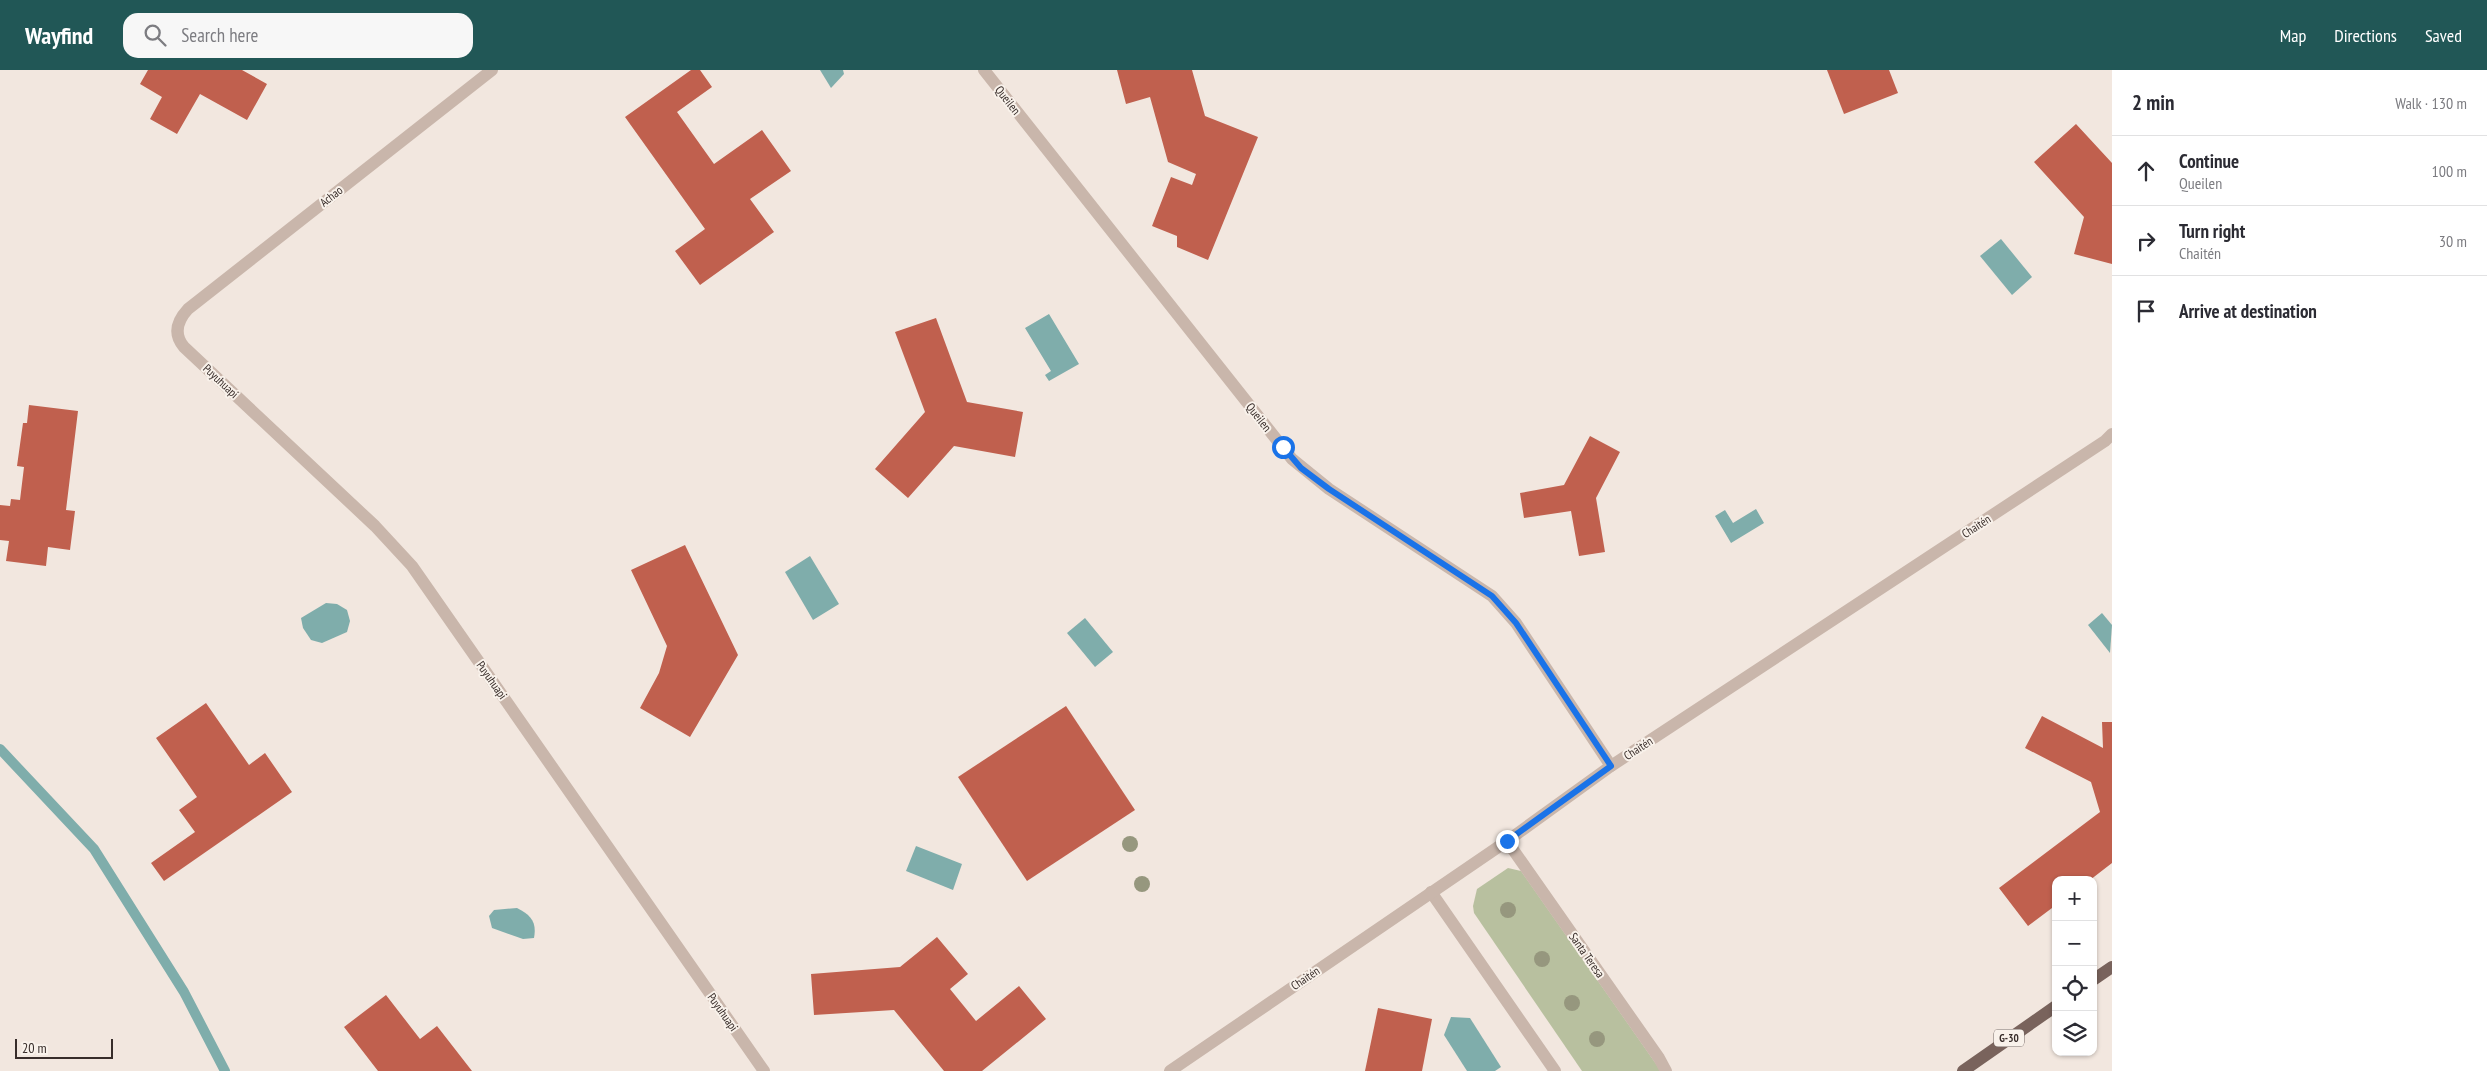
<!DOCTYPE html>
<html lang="en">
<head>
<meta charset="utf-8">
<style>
	body { margin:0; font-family:"PT Sans Narrow",sans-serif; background:#f7f7f7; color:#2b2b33 }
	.controls { position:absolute; right:15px; bottom:15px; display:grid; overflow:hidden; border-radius:10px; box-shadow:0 1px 4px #0004 }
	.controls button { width:45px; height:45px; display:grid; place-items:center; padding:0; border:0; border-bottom:1px solid #e1e1e2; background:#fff; color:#2b2b33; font:25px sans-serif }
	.scale { position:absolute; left:15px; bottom:12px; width:98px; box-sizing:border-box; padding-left:5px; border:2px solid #382d2a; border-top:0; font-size:14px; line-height:18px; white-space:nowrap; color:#382d2a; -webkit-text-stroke:4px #f9f2eb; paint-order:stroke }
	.stop { position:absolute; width:15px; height:15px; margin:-11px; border:4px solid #1a73e8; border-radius:50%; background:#fff }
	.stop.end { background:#1a73e8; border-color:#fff; box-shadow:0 1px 5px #0008 }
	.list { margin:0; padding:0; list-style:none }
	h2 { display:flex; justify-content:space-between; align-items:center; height:65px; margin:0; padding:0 20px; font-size:21px }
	h2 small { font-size:16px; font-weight:400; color:#7c7c81 }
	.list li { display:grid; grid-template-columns:32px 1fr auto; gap:15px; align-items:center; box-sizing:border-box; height:70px; padding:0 20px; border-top:1px solid #e1e1e2 }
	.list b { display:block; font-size:19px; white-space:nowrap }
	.list p { margin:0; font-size:16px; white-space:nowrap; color:#7c7c81 }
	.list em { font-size:16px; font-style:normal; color:#7c7c81 }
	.icon { flex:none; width:28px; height:28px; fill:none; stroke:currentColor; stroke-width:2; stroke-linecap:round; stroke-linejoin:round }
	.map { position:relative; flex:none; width:2112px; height:1001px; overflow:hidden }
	header { display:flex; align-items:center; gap:30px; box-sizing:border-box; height:70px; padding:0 25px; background:#215756; color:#fff }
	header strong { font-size:24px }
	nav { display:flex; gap:28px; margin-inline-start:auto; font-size:18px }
	.search { width:350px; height:45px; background:#f7f7f7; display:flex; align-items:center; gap:12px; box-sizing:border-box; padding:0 18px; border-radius:15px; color:#7c7c81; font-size:19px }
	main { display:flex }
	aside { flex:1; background:#fff }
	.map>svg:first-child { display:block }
	.green { fill:#b8c09f }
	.water { fill:#7fadab }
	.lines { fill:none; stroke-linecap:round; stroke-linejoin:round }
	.stream { stroke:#7fadab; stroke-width:10 }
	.building { fill:#c0604e }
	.minor { stroke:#c9b6ab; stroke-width:12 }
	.primary { stroke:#79635c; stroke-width:12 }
	.tree { fill:#96977e }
	.route { stroke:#1a73e8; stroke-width:6 }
	.labels { text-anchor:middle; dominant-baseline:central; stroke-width:4; stroke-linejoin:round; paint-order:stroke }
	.shield { fill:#f9f2eb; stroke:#726864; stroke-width:1 }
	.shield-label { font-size:11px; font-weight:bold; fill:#382d2a }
	.street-label { font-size:12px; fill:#382d2a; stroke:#f9f2eb }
</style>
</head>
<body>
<header>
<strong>Wayfind</strong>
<div class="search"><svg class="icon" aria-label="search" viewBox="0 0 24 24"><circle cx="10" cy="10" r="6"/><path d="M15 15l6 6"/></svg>Search here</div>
<nav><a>Map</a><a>Directions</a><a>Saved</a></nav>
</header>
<main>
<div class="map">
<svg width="2112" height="1001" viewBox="0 0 2112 1001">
	<rect width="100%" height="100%" fill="#f2e7df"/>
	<path class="green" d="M1508,798L1521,801L1661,1001H1582L1474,843L1473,836L1477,819Z"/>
	<g class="water">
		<path d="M820,0H843L844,4L831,18Z"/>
		<path d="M2001,169L2032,207L2012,225L1980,186Z"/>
		<path d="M1049,244L1079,294L1049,311L1045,305L1051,301L1025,258Z"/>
		<path d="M1756,439L1764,453L1731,473L1715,446L1725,440L1733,453Z"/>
		<path d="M810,486L839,534L813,550L785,502Z"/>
		<path d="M326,533L337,534L347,540L350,551L347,562L322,573L311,570L303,558L301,548Z"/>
		<path d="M2102,543L2112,555L2110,583L2088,555Z"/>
		<path d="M1085,548L1113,582L1095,597L1067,563Z"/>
		<path d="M916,776L962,794L953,820L906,801Z"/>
		<path d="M517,838C531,845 537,852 534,868L523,869L492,858L489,846L494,840Z"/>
		<path d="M1451,947L1470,948L1501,997L1495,1001H1467L1444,965Z"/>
	</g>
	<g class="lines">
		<path class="stream" d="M0,679L94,779L184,922L225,1001"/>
	</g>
	<g class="building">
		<path d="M148,0H242L267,14L247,50L200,24L177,64L150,49L162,27L140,14Z"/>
		<path d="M691,0H700L712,17L677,42L714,94L762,60L791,101L750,129L774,162L700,215L675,181L705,159L625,47Z"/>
		<path d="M1117,0H1192L1205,46L1258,67L1208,190L1177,177V166L1152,156L1171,107L1192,115L1196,104L1168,92L1150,27L1126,34Z"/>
		<path d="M1827,0H1889L1898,23L1844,44Z"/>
		<path d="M2076,54L2112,93V194L2074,184L2084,147L2034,92Z"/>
		<path d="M936,248L967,332L1023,342L1015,387L954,376L908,428L875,399L925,342L895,262Z"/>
		<path d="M29,335L78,341L66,440L75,441L70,480L48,477L46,496L6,491L9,471L0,470V435L10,436L11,429L20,430L24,397L17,396L23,353H27Z"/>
		<path d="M1590,366L1620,382L1596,428L1605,482L1579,486L1571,441L1524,448L1520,423L1564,415Z"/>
		<path d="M685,475L738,585L690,667L640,638L659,603L667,576L631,500Z"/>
		<path d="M206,633L249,695L265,683L292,722L164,811L151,793L195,762L179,740L197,727L156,668Z"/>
		<path d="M1066,636L1135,740L1027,811L958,707Z"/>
		<path d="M2042,646L2103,678L2102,652H2112V793L2090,810H2056V835L2028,856L1999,818L2100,742L2091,712L2025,678Z"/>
		<path d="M937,867L968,904L950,919L976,951L1019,916L1046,949L982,1001H944L894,940L814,945L811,904L900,897Z"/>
		<path d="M386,925L420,969L437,956L472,1001H378L344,957Z"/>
		<path d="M1378,938L1432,949L1422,1001H1365Z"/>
	</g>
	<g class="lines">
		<g class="minor">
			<path d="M492,0L188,239C177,251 173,264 184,277L375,456L412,496L764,1001"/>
			<path d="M984,0L1292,389L1329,419L1492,526L1516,553L1611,696"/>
			<path d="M1507,771L1659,988L1666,1001"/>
			<path d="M1431,822L1555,1001"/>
			<path d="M1170,1001L1507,771L1611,696L2105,371L2112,364"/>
		</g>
		<g class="primary">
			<path d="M2093,910L2112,897"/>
			<path d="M1963,1001L2056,936"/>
		</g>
	</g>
	<g class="tree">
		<circle cx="1130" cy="774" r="8"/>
		<circle cx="1142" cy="814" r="8"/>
		<circle cx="1508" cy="840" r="8"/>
		<circle cx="1542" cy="889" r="8"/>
		<circle cx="1572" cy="933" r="8"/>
		<circle cx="1597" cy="969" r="8"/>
	</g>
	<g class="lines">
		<path class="route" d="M1283,377L1301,398L1329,419L1492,526L1516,553L1611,696L1507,771"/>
	</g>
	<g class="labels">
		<rect class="shield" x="1994" y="959.5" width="30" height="17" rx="4"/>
		<g class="shield-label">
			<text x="2009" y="968">G-30</text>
		</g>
		<g class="street-label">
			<text transform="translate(1008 30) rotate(52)">Queilen</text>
			<text transform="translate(331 126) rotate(-38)">Achao</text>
			<text transform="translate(221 311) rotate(43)">Puyuhuapi</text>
			<text transform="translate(1259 347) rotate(52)">Queilen</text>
			<text transform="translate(1976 456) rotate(-33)">Chaitén</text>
			<text transform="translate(492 610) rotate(55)">Puyuhuapi</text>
			<text transform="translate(1638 678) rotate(-33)">Chaitén</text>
			<text transform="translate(1587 885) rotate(55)">Santa Teresa</text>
			<text transform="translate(1305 908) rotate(-34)">Chaitén</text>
			<text transform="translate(723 942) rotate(55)">Puyuhuapi</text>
		</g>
	</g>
</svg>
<div class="controls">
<button>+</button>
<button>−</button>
<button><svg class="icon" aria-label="locate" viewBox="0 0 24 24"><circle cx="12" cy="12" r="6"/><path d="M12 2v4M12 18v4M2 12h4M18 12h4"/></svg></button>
<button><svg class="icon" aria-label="layers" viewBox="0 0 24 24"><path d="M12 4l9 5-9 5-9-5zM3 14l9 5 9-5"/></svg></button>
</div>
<div class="scale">20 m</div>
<div class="stop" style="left:1283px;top:377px"></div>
<div class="stop end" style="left:1507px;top:771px"></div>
</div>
<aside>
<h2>2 min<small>Walk · 130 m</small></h2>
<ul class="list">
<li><svg class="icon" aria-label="ahead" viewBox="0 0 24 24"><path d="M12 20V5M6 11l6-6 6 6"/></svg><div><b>Continue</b><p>Queilen</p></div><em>100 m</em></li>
<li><svg class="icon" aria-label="right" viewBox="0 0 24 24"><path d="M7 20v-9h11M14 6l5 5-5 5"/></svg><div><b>Turn right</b><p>Chaitén</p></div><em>30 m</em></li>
<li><svg class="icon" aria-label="arrive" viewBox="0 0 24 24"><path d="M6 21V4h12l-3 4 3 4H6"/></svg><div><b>Arrive at destination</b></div></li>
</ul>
</aside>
</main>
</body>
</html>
